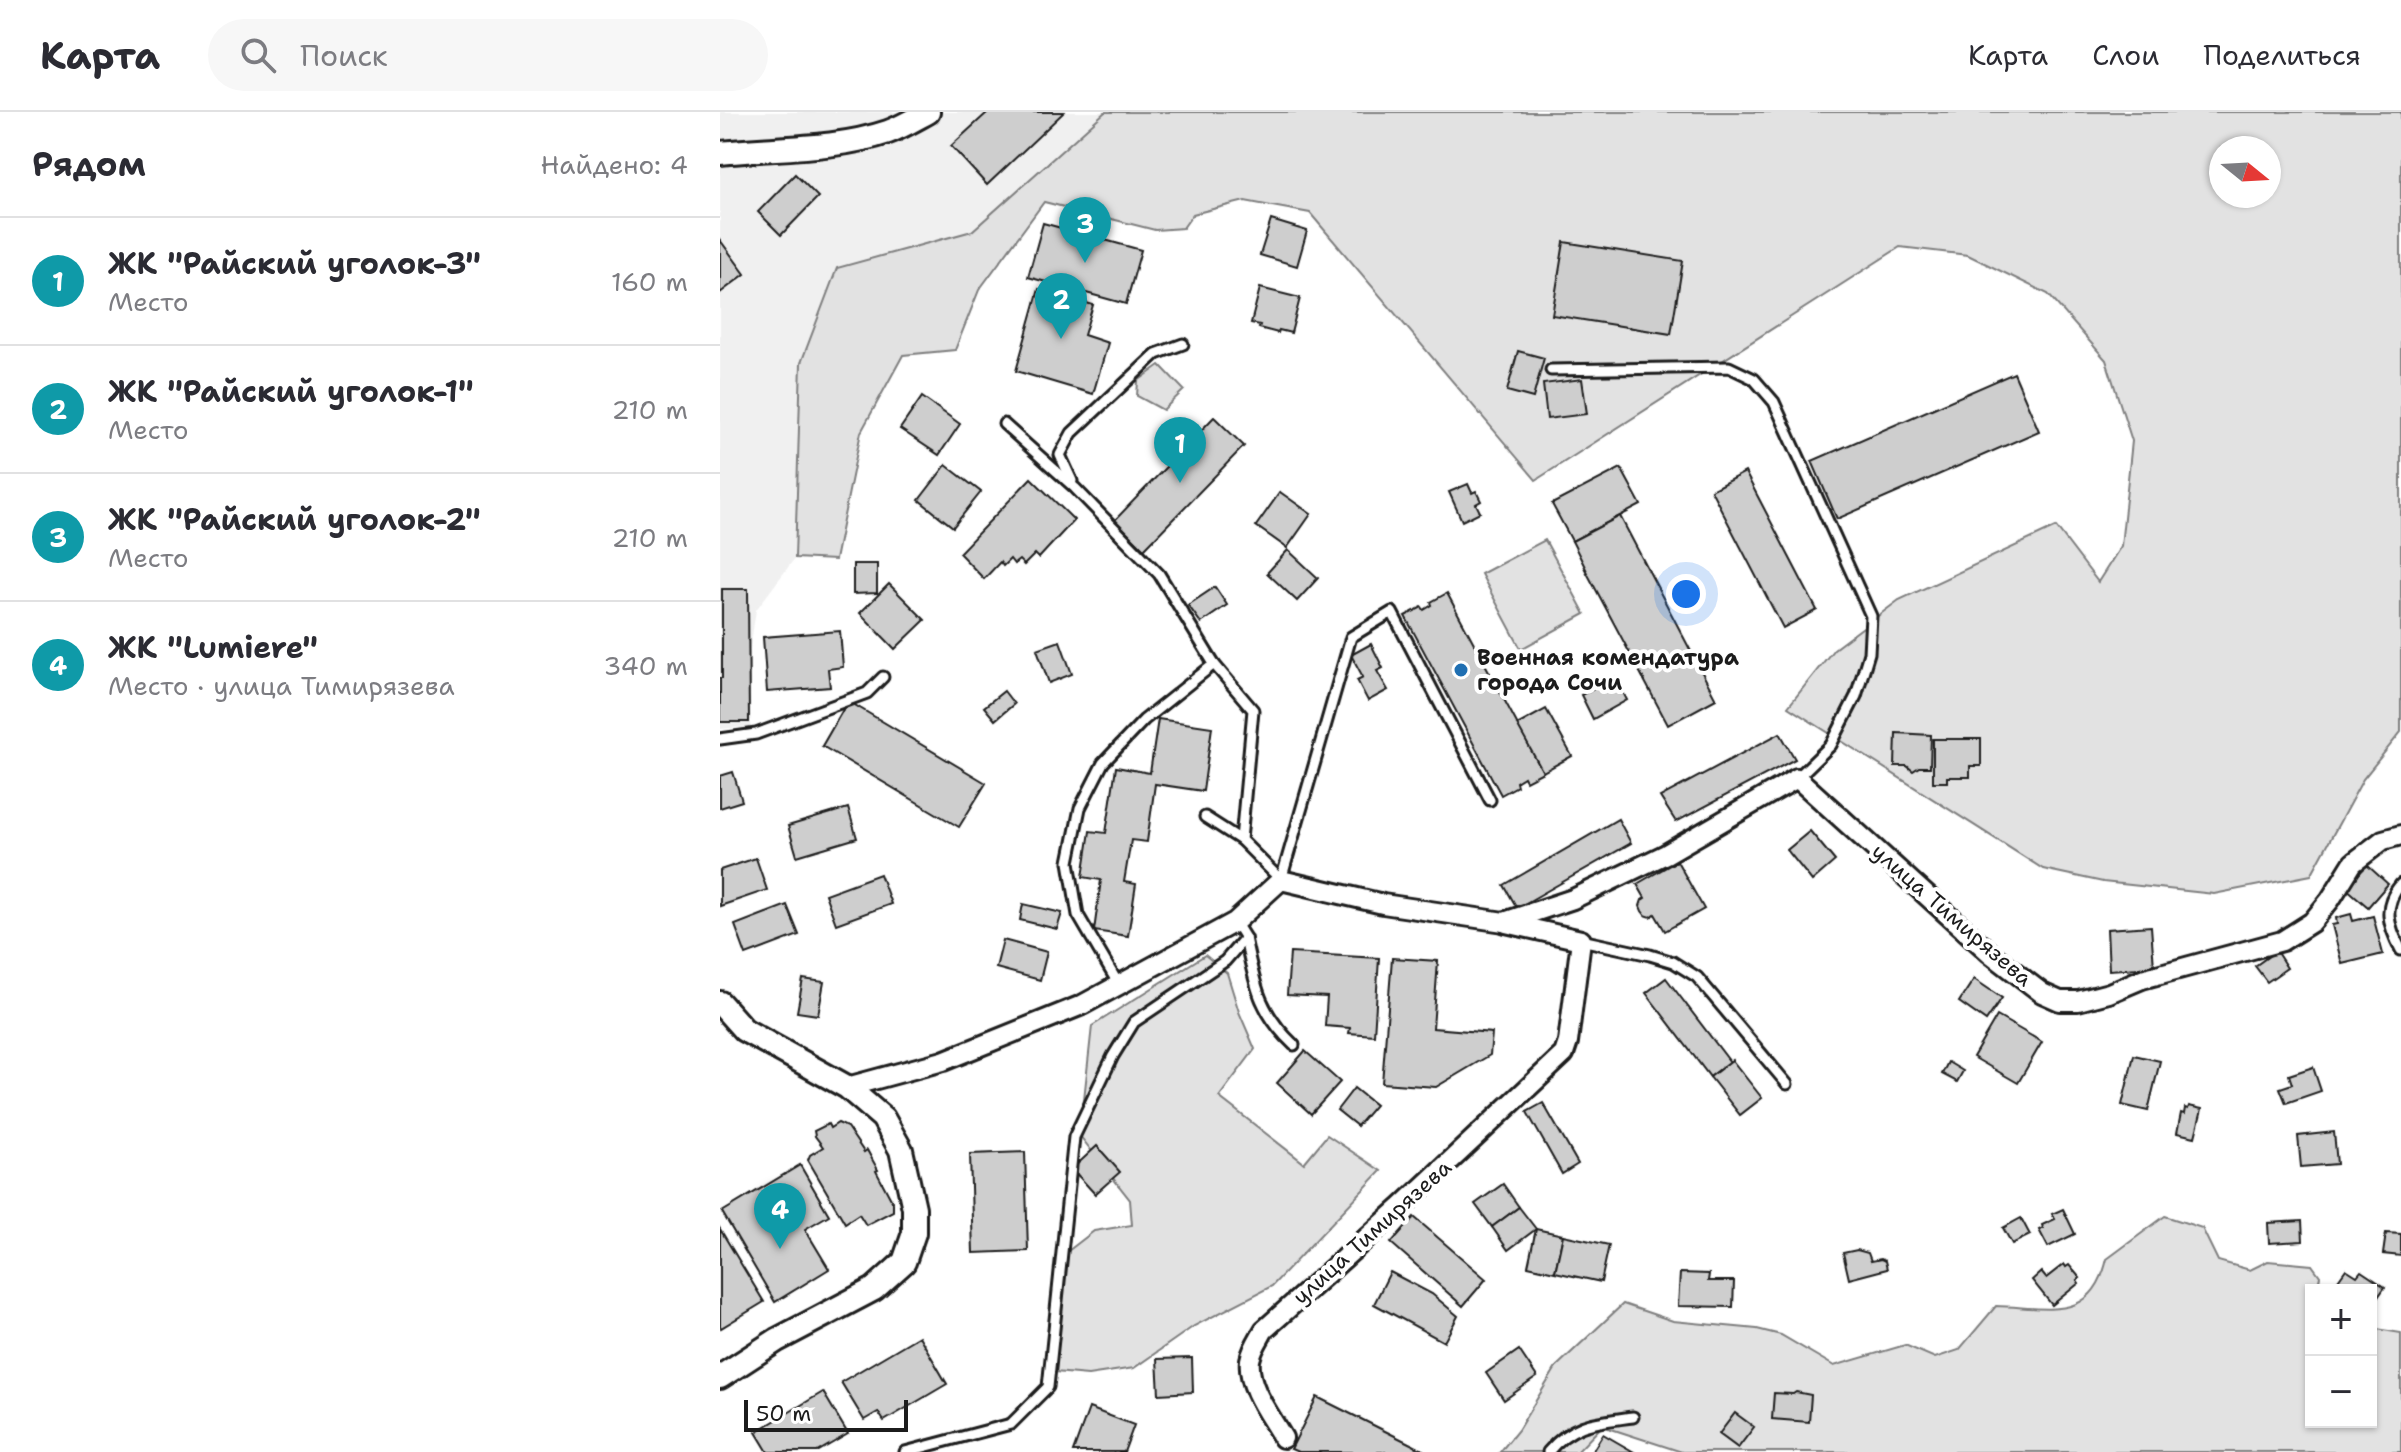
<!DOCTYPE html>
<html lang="ru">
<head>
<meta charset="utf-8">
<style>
	body { margin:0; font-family:"Shantell Sans",sans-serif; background:#f7f7f7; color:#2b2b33 }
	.controls { position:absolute; right:24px; bottom:24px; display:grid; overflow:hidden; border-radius:0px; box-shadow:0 2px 6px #0004 }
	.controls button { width:72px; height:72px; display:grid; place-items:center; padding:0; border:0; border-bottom:2px solid #e1e1e2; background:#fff; color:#2b2b33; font:40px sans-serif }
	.compass { position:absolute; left:1489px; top:24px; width:72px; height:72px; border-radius:50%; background:#fff; box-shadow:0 2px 6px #0004; rotate:108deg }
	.scale { position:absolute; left:24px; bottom:20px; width:164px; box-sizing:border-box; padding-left:8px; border:4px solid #1c1c1c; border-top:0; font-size:22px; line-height:28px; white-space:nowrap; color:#1c1c1c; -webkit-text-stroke:6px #fff; paint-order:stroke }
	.you { position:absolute; left:966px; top:482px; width:28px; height:28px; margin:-20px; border:6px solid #fff; border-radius:50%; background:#1a73e8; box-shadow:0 0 0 12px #1a73e833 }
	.badge { display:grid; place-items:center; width:52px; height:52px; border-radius:50%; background:#0f766e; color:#fff; font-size:26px; font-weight:700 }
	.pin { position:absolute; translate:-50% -66px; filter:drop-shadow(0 2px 4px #0008) }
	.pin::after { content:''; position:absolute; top:42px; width:28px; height:24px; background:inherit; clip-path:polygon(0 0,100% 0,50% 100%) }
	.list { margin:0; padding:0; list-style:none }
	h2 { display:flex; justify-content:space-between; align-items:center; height:104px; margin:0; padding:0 32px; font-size:34px }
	h2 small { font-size:26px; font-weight:400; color:#7c7c81 }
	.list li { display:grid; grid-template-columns:52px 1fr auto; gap:24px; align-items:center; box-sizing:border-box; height:128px; padding:0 32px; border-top:2px solid #e1e1e2 }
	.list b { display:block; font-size:30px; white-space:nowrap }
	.list p { margin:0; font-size:26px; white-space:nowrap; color:#7c7c81 }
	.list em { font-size:26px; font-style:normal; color:#7c7c81 }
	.icon { flex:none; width:44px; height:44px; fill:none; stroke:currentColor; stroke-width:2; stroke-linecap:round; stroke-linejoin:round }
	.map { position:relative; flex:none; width:1681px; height:1340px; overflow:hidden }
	header { display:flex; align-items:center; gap:48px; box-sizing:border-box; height:112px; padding:0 40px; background:#fff; border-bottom:2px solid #e1e1e2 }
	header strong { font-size:38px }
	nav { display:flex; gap:44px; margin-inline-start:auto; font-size:28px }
	.search { width:560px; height:72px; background:#f7f7f7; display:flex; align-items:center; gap:20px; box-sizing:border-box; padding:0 28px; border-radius:44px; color:#7c7c81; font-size:30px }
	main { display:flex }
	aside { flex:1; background:#fff }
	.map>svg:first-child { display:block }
	.built { fill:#f0f0f0 }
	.green { fill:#e2e2e2; stroke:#7f7f7f; stroke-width:2; fill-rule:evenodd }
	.building { fill:#cecece; stroke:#1c1c1c; stroke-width:2 }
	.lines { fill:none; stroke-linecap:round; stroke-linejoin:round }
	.service-casing { stroke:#1c1c1c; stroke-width:15 }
	.minor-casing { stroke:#1c1c1c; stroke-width:24 }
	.tertiary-casing { stroke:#1c1c1c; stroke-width:28 }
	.service { stroke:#fff; stroke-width:9 }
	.minor { stroke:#fff; stroke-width:18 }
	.tertiary { stroke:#fff; stroke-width:22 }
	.poi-dot { fill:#1f6fb2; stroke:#fff; stroke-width:3 }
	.labels { text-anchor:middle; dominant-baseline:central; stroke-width:8; stroke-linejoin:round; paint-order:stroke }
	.poi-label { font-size:22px; font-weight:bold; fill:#1c1c1c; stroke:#fff; text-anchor:start }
	.street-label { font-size:22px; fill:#1c1c1c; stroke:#fff }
</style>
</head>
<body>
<header>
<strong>Карта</strong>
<div class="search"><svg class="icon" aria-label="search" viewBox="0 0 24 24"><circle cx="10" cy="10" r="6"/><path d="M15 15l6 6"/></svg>Поиск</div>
<nav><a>Карта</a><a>Слои</a><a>Поделиться</a></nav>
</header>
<main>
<aside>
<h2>Рядом<small>Найдено: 4</small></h2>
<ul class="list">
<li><span class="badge" style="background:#0f9aa8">1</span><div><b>ЖК &quot;Райский уголок-3&quot;</b><p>Место</p></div><em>160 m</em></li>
<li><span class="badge" style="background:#0f9aa8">2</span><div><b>ЖК &quot;Райский уголок-1&quot;</b><p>Место</p></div><em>210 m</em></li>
<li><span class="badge" style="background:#0f9aa8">3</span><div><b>ЖК &quot;Райский уголок-2&quot;</b><p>Место</p></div><em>210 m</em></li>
<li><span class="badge" style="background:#0f9aa8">4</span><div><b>ЖК &quot;Lumiere&quot;</b><p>Место · улица Тимирязева</p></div><em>340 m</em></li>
</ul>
</aside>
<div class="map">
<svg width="1681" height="1340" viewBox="0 0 1681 1340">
	<rect width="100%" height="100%" fill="#fff"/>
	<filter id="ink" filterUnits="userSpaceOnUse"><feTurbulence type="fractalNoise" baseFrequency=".0125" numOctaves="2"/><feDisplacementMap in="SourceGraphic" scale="16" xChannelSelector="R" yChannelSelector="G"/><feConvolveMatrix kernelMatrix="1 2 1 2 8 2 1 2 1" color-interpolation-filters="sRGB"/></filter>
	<g filter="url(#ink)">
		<path class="built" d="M0,0H385L252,119L117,157L81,251L75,446L36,498L30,537L31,615L0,617Z"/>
		<g class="green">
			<path d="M385,0H1681V620L1643,667L1591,763L1494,782L1383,770L1323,757L1068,595L1114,537L1179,488L1336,415L1378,470L1401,434L1412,329L1386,248L1328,182L1248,143L1180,135L816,368L590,101L525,89L473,102L463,116L435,118L324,90L259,178L235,238L183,243L141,320L115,448L75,446L81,251L117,156L252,119ZM1501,36H1549V84H1501Z"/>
			<path d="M440,253L464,278L443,298L417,284L418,269Z"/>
			<path d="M825,428L865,502L801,537L761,462Z"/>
			<path d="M485,843L507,861L519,900L535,937L499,985L584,1051L607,1023L661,1059L552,1174L474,1214L414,1256L368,1263L324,1259L339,1220L348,1139L374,1119L412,1113L410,1088L360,1024L372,914Z"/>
			<path d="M1445,1104L1482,1116L1498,1149L1530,1158L1548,1149L1592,1153L1600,1164L1597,1178H1591V1310H1651V1216L1681,1221V1340H962L882,1314L857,1340H780L798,1318L837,1254L903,1192L953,1209L1037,1217L1061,1223L1114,1254L1185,1233L1215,1246L1239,1238L1276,1194C1327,1195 1372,1212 1387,1147Z"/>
		</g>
		<g class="building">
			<path d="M268,0H344L267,73L231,34Z"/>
			<path d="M75,62L98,85L61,123L38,100Z"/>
			<path d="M551,108L587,119L577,154L540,143Z"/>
			<path d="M323,111L421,138L406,192L308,165Z"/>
			<path d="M0,128L25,162L0,181Z"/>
			<path d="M844,130L963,149L951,222L832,203Z"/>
			<path d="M540,176L580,186L571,221L559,218L558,221L539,216L540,213L531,211Z"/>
			<path d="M319,177L373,193L364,223L388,231L373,282L296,259Z"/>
			<path d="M798,239L824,246L813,286L787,279Z"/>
			<path d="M1294,261L1319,319L1117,407L1092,349Z"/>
			<path d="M862,267L867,302L827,307L823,272Z"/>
			<path d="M202,285L240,312L219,343L180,317Z"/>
			<path d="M494,305L524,334L424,437L395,408Z"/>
			<path d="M226,353L261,380L233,415L199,388Z"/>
			<path d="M901,356L921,393L852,429L832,392Z"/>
			<path d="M1025,360L1097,498L1063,516L991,378Z"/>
			<path d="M311,366L354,408L319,446L315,442L304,453L299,448L294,452L290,447L283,454L280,450L264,467L239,441Z"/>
			<path d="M748,372L752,381L756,379L761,389L756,392L760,400L742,409L729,380Z"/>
			<path d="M560,380L591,402L567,436L536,414Z"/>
			<path d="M900,404L996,587L948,613L865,457H866L852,429Z"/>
			<path d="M568,438L598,466L577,489L547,461Z"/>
			<path d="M133,452H157V481L133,482Z"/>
			<path d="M169,472L205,508L175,537L140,501Z"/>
			<path d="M495,475L507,493L481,511L468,493Z"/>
			<path d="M2,477H28L29,610H0V566H2Z"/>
			<path d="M727,481L823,660L806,669L804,665L796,670L797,674L781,683L685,504L702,495L704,498L712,493L711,490Z"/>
			<path d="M120,519L123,555L108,557L110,575L47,580L43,525Z"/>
			<path d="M340,529L352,562L329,571L317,537Z"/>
			<path d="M651,532L663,556L657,559L668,578L648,589L637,568L643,565L631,543Z"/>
			<path d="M895,565L907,588L873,607L861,583Z"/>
			<path d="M284,579L294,592L275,608L264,595Z"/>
			<path d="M128,589L266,671L239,715L102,634Z"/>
			<path d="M826,597L852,644L823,660L797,613Z"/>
			<path d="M438,607L492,615L483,679L435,672L427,730L411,728L404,770L416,772L408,824L374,819L381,768L363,765L370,719L386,721L396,655L430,661Z"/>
			<path d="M1060,621L1075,647L956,710L940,685Z"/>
			<path d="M1176,621L1211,623L1210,655H1199L1193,659L1187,654H1175Z"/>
			<path d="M1213,627H1261V654H1250V665H1227V670H1213Z"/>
			<path d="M13,660L22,689L0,696V664Z"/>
			<path d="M128,696L137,726L77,744L68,714Z"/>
			<path d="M898,707L911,731L797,796L784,773Z"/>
			<path d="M1090,719L1115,749L1092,769L1067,738Z"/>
			<path d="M36,746L47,778L0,794V758Z"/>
			<path d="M957,749L984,797L945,819L935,802L931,805L925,803L922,799L920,794L922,788L925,786L917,772Z"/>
			<path d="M1647,753L1668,772L1648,795L1626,776Z"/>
			<path d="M160,762L171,792L116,812L105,782Z"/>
			<path d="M303,792L342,801L337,817L300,808Z"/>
			<path d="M67,793L79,823L26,843L15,813Z"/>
			<path d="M1631,802L1633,809L1653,804L1663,842L1622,852L1612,813L1617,812L1616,806Z"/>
			<path d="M1431,814L1434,855L1389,858L1387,817Z"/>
			<path d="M283,828L327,840L320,868L276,856Z"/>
			<path d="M1556,839L1567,856L1547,870L1535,854Z"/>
			<path d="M570,841L659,846L654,923L629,921L630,916L605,914L607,885L567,883Z"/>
			<path d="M672,846L718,849L713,916L772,921L770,943L716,975L662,971Z"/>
			<path d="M946,866L1010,950L990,965L926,881Z"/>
			<path d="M83,867L104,870L98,903L77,900Z"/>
			<path d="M1254,867L1282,886L1266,909L1239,890Z"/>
			<path d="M1277,904L1322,930L1298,971L1253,945Z"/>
			<path d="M585,939L620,970L591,1002L557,971Z"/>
			<path d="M1414,943L1440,949L1428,999L1402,993Z"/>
			<path d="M1012,948L1042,986L1020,1003L990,965Z"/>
			<path d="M1228,950L1243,959L1237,970L1222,962Z"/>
			<path d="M1593,955L1601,979L1566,991L1560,976L1572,972L1569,963Z"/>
			<path d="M634,976L655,993L637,1014L617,998Z"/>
			<path d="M823,991L858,1052L842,1062L807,1000Z"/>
			<path d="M1469,994L1482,997L1475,1025L1457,1021L1461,1001L1464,1002L1465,996L1468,997Z"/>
			<path d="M118,1011L127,1015L144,1040L147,1038L158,1058L156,1059L173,1091V1099L146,1113L139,1102L125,1111L88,1048L90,1043L103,1035L95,1024L94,1019L108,1012L110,1016Z"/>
			<path d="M1614,1020L1617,1052L1581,1055L1578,1024Z"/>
			<path d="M377,1034L400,1060L375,1082L352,1057Z"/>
			<path d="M305,1040L308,1139L253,1141L250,1042Z"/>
			<path d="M80,1053L109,1103L85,1117L109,1157L55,1190L2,1100Z"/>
			<path d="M783,1072L799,1095L772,1115L755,1092Z"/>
			<path d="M799,1095L816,1117L788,1138L772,1115Z"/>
			<path d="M1343,1097L1355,1122L1328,1135L1319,1118L1323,1116L1322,1113L1335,1107L1332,1102Z"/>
			<path d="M694,1105L766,1167L743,1194L671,1131Z"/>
			<path d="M1301,1106L1310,1123L1292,1132L1283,1116Z"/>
			<path d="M1582,1109L1583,1129L1549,1131L1548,1111Z"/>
			<path d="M0,1117L44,1190L1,1216L0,1214Z"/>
			<path d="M816,1117L843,1123L835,1160L808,1154Z"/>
			<path d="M1666,1121L1681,1122V1144L1663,1142Z"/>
			<path d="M843,1123L889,1133L881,1170L835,1160Z"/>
			<path d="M1137,1138L1148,1141L1151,1149L1161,1147L1165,1149L1167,1157L1129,1167L1123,1141Z"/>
			<path d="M1344,1152L1346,1155L1349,1153L1360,1166L1357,1168L1359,1171L1332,1193L1312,1168L1321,1160L1326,1166Z"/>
			<path d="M1626,1157L1637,1164L1641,1159L1665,1175L1651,1195V1178H1611Z"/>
			<path d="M670,1160L712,1182L738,1204L724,1230L654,1192Z"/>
			<path d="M960,1161L989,1162L988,1169H1014L1013,1195L958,1194Z"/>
			<path d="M199,1224L227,1272L164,1309L158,1300L144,1308L121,1270Z"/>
			<path d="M799,1238L817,1265L784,1288L766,1261Z"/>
			<path d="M472,1246L473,1280L439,1282L437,1247Z"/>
			<path d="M103,1280L128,1322L97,1340H48L36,1320Z"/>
			<path d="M1076,1280L1091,1283L1089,1310L1052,1307L1054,1281L1073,1282Z"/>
			<path d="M597,1285L707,1340H578L571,1337Z"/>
			<path d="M369,1296L414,1313L404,1340H353Z"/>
			<path d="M1015,1301L1034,1315L1018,1336L999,1322Z"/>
			<path d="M883,1322L914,1340H872Z"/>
		</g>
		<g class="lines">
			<g class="service-casing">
				<g id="service">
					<path d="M831,258L1009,255L1034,267L1054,290L1151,504L1149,541L1136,584L1111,633L1077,666"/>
					<path d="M284,312L355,376L439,462L494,552L424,608L383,651L360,696L349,750L358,803L399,873"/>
					<path d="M352,369L340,343L352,321L436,242L463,232"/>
					<path d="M494,552L533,598L521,728L561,768L631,525L672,500L770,688"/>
					<path d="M0,627L36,622L147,581L163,565"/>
					<path d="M485,705L521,728"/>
					<path d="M1681,772C1662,794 1668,813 1681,838"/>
					<path d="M525,826C535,872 538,899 574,933"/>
					<path d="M861,828L930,843L953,850L977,865L1067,972"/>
					<path d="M185,1340L291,1312L328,1275L354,1025L393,944L414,910L505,849L525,826L515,810"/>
					<path d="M828,1340C853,1310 877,1310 913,1305"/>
				</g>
			</g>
			<g class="minor-casing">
				<g id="minor">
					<path d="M127,975L223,949L362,893L515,810L561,768L663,792L784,810L853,787L946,742L1077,666L1270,841L1322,881L1340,889H1358L1389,881L1422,867L1562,829L1592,810L1610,788L1633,751L1663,728L1681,723"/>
					<path d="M563,1326C550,1303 527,1275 530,1248C532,1237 539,1227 544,1218L680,1096L844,942L848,930L861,828L786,811"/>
				</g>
			</g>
			<g class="tertiary-casing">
				<g id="tertiary">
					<path d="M0,41C56,35 115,38 168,20C182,15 195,7 208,0"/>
					<path d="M0,891L24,918L127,975L163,1006L181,1038L194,1096V1121L184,1150L154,1177L57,1228L0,1265"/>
				</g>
			</g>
			<use href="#service" class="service"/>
			<use href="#minor" class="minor"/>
			<use href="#tertiary" class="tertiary"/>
		</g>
	</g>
	<circle class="poi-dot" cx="741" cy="558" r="8"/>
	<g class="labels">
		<g class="poi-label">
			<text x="757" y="545">Военная комендатура<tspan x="757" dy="25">города Сочи</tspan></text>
		</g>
		<g class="street-label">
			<text transform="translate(1232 803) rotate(41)">улица Тимирязева</text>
			<text transform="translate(652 1120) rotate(-42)">улица Тимирязева</text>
		</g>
	</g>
</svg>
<div class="controls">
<button>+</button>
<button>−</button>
</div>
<svg class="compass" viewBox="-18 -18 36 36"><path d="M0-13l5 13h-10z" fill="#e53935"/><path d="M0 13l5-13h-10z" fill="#7c7c81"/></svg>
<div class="scale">50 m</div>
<div class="you"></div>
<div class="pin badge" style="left:460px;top:371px;background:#0f9aa8">1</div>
<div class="pin badge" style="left:341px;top:227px;background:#0f9aa8">2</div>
<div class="pin badge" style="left:365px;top:151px;background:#0f9aa8">3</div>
<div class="pin badge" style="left:60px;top:1137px;background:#0f9aa8">4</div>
</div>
</main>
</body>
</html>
